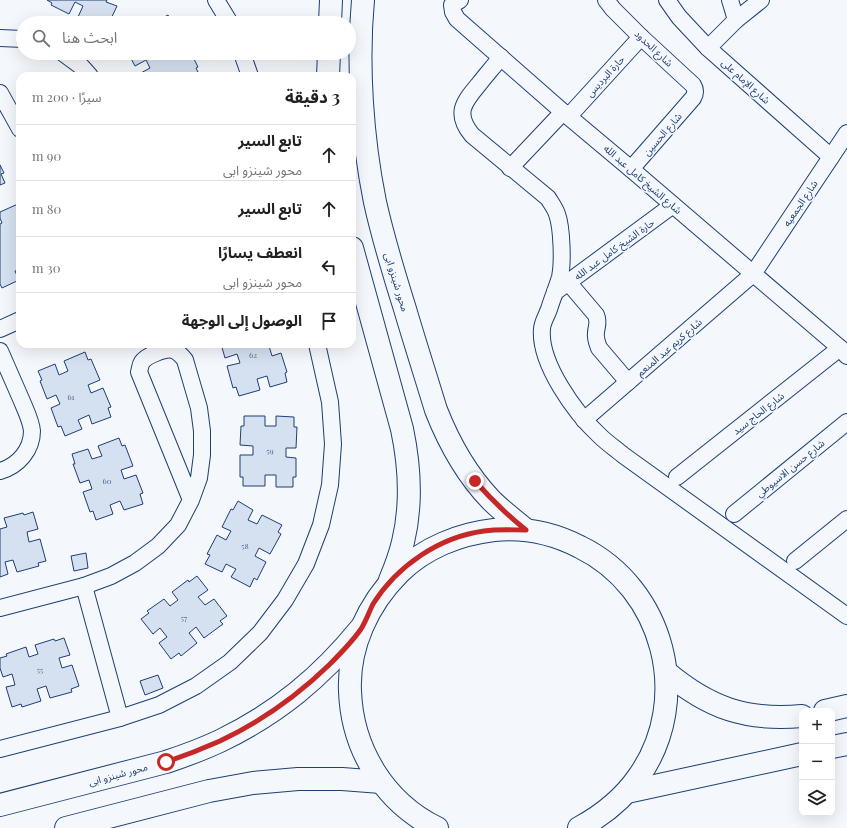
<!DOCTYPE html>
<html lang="ar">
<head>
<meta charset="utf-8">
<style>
	body { margin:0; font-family:"Playfair Display","Noto Sans Arabic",serif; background:#f2f2f2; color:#202124; direction:rtl }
	.controls { position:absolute; right:12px; bottom:12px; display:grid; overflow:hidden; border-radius:8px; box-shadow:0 4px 16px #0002 }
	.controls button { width:36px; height:36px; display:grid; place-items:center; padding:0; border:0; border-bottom:1px solid #e0e0e0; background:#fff; color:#202124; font:20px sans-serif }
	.stop { position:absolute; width:12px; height:12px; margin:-9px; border:3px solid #c62828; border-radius:50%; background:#fff }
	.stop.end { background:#c62828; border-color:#fff; box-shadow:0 1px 4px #0008 }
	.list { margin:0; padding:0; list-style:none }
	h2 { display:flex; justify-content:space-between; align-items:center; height:52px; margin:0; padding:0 16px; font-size:17px }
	h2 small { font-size:13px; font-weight:400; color:#757577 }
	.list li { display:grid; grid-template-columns:26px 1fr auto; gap:12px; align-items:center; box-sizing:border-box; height:56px; padding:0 16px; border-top:1px solid #e0e0e0 }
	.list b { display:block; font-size:15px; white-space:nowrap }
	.list p { margin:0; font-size:13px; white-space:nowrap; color:#757577 }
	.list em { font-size:13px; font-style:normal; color:#757577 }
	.icon { flex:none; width:22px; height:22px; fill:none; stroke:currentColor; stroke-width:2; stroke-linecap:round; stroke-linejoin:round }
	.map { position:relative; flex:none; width:847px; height:828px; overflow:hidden; direction:ltr }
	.search { position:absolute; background:#fff; box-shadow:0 4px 16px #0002; left:16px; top:16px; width:340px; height:44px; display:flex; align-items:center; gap:10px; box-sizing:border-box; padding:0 14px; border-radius:22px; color:#757577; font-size:15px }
	.panel { position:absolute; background:#fff; box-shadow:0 4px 16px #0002; left:16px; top:72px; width:340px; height:276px; border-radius:12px; direction:rtl }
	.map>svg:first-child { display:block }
	.building { fill:#d5e0f0; stroke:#1d3f73 }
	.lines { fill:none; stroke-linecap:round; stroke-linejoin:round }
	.street-casing { stroke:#1d3f73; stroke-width:18 }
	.secondary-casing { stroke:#1d3f73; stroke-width:24 }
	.primary-casing { stroke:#1d3f73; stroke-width:24 }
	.street { stroke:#f4f7fb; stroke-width:16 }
	.secondary { stroke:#f4f7fb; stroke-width:22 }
	.primary { stroke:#f4f7fb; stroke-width:22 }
	.route { stroke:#c62828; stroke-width:5 }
	.labels { text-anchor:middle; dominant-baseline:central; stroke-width:3; stroke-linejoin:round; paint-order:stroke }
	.number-label { font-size:8px; fill:#4b6792 }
	.street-label { font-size:10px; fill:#1d3f73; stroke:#f4f7fb }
</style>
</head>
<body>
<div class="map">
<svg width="847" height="828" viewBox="0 0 847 828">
	<rect width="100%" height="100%" fill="#f4f7fb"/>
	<g class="building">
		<path d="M47,0H107L106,2L117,6L109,23H90L78,17L83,6L75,2L69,14L51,5L52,3Z"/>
		<path d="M168,15L172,23H153Z"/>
		<path d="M128,53H180V54L183,53H191L198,67L196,68L200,76H181L180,75L178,76H140L139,74L150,68L146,60L135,66Z"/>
		<path d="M0,165L4,173L1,174L5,183L0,185Z"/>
		<path d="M18,204L20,208V269L15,271L19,280L2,288L0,284V224L2,223L0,218V212Z"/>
		<path d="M221,344H278L269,346L272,356L281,353L287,372L285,373L287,382L270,387L267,376L257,379L260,390L239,396L236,387L233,388L227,366L240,363L237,354L225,358Z"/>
		<path d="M85,352L88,360L91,359L100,380L88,385L91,393L103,388L111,407L108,408L111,417L92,424L89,415L78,420L82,429L65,436L61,426L58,427L51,408L60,404L56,395L47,399L40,381L42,380L38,371L55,364L59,375L68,371L64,361Z"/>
		<path d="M244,416H265V426H276V416L294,417V427H297L296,448H286V457L296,458V477H293V487H276V475H265V486H243V477H240V455H253V446L240,445L241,426H244Z"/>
		<path d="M119,438L122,446L125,445L133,466L121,470L124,479L136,475L143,493L140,494L143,504L124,510L120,501L110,505L113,514L96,520L93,511L90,512L83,492L92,489L89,480L80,483L73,464H75L72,454L88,449L92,459L102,456L98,446Z"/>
		<path d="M238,501L253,510L248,520L257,524L262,515L282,525L278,532L281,534L270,554L259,548L255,556L266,562L257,580L254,578L250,587L231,577L236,569L226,564L222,572L205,564L210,555L207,554L217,535L226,540L231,531L222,527L231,509L233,510Z"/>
		<path d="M33,512L38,529L27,532L29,542L40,539L46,561L38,563L39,566L17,572L13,560L5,562L8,574L0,577V529L7,527L4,518L23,513L24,515Z"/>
		<path d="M86,553L88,568L74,571L71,556Z"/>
		<path d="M197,576L208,590L198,597L205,605L214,599L227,616L220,621L223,624L204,638L196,627L189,633L197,643L181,656L179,653L171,659L159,643L167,637L160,628L153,634L141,619L149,613L147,611L164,599L170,606L178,600L172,592L188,580L189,582Z"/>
		<path d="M64,638L70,655L59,658L62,668L72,665L79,686L71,689L72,692L50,698L46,686L37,689L41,701L22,707L21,704L12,707L6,687L15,685L12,674L3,677L0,668V658L7,656L6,654L26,647L29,657L38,654L35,645L54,639L55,641Z"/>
		<path d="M158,675L163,688L145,695L140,681Z"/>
	</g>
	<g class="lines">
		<g class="street-casing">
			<g id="street">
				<path d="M216,0L230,23"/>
				<path d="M460,0L452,5L453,12L457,19L563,112L631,169L840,348L847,356"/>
				<path d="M606,0L613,9L641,37L693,85C696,90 696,93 693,98L631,169"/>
				<path d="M667,0L679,17L708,48L831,157"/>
				<path d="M730,0L736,20"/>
				<path d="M0,38L23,39"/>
				<path d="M708,48L736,20L761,0"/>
				<path d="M63,53L82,67L90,76"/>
				<path d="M242,53L250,76"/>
				<path d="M501,57C494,66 486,75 479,84C464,102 454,113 472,135L548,198C551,203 555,208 557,214C562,228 563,263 560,277C557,287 553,297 550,306C548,314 542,322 542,329C539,363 575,413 600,436C607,443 616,449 623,455L847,616"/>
				<path d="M0,93L20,129"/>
				<path d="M569,116L641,37"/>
				<path d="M510,168L563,112"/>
				<path d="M568,282L596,315C599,322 597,325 596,332C595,338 597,343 599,348L628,382"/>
				<path d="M555,292L673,205"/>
				<path d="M0,329L20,320"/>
				<path d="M0,351C7,367 14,383 21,399C25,409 31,420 32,431C32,450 18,466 0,471"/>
				<path d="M584,420L753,274L847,133"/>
				<path d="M677,477L840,348"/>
				<path d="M734,514L847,422"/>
				<path d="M795,561L847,519"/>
				<path d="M84,586L120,718"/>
				<path d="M0,608L84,586L111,576L135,563L158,546L178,525L191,500L199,478L202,455V431L199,408L185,360C182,356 179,352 173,350C165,348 146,356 142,362C140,365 140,369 139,372L191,500"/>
				<path d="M0,749L120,718L159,705L196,686L230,662L260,633L285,600L306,564L321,525L330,485L333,444L330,402L317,344"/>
			</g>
		</g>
		<g class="secondary-casing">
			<g id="secondary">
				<path d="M0,805L166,762C184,756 203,749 220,741C278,713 321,677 361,628"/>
				<path d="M66,828L209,791L253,783L298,779H342L381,782"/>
			</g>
		</g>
		<g class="primary-casing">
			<g id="primary">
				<path d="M363,0C357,64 362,138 375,202C383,238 394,274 405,309C415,343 426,377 436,410C449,443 466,474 491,500C502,511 514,520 526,530"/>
				<path d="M330,23L331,0"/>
				<path d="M328,76L329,53"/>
				<path d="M352,248L402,429C410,467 412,505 403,542C400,555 395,568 390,580"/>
				<path d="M666,672C709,708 746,721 802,716"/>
				<path d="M825,711L847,706"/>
				<path d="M832,747L847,744"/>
				<path d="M627,792L802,754"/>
				<path d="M437,828C384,802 352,749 350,691C348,647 368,604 399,573C424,548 459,534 494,530C524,527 553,533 580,547C664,588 693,699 639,776C624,798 603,815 579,828"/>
			</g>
		</g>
		<use href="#street" class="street"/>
		<use href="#secondary" class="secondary"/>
		<use href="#primary" class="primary"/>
	</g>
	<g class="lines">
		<path class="route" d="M166,762C184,756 202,749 220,741C260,722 297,696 329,665C340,654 352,642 361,629C366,621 369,612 373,604C397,566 439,537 484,531C498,529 512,530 526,530C507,515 491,499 475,481"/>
	</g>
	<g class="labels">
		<g class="number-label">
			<text x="253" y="354">62</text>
			<text x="71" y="396">61</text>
			<text x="270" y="450">59</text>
			<text x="107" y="480">60</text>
			<text x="245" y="545">58</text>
			<text x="184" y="617">57</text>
			<text x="40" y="669">55</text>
		</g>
		<g class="street-label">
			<text transform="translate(654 48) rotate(43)">شارع الحدود</text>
			<text transform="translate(605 76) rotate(-48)">حارة البرديس</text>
			<text transform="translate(746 81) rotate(42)">شارع الإمام على</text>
			<text transform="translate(662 134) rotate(-49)">شارع الحسين</text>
			<text transform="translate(643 179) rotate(41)">شارع الشيخ كامل عبد الله</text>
			<text transform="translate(800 203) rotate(-56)">شارع الجمعيه</text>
			<text transform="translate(614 249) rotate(-36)">حارة الشيخ كامل عبد الله</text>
			<text transform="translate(397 282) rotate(73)">محور شينزو ابى</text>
			<text transform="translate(669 347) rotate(-41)">شارع كريم عبد المنعم</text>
			<text transform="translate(758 413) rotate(-38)">شارع الحاج سيد</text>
			<text transform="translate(790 468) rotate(-39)">شارع حسن الاسيوطي</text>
			<text transform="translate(118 774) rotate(-15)">محور شينزو ابى</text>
		</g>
	</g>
</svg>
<div class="controls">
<button>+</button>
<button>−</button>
<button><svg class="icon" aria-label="layers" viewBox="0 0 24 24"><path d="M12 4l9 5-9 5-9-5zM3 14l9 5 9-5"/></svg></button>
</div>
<div class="stop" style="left:166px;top:762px"></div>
<div class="stop end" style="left:475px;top:481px"></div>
<div class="search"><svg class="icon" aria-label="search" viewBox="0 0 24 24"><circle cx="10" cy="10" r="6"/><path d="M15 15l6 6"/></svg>ابحث هنا</div>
<section class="panel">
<h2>3 دقيقة<small>سيرًا · 200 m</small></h2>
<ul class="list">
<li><svg class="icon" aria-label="ahead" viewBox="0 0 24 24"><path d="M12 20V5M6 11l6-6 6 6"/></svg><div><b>تابع السير</b><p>محور شينزو ابى</p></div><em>90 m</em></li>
<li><svg class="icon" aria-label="ahead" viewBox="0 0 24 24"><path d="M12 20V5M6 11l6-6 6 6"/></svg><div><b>تابع السير</b></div><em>80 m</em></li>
<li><svg class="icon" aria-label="left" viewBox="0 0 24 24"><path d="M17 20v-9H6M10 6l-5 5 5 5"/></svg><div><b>انعطف يسارًا</b><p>محور شينزو ابى</p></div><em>30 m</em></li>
<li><svg class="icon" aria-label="arrive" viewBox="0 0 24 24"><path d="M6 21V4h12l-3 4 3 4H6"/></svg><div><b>الوصول إلى الوجهة</b></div></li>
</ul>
</section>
</div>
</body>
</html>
